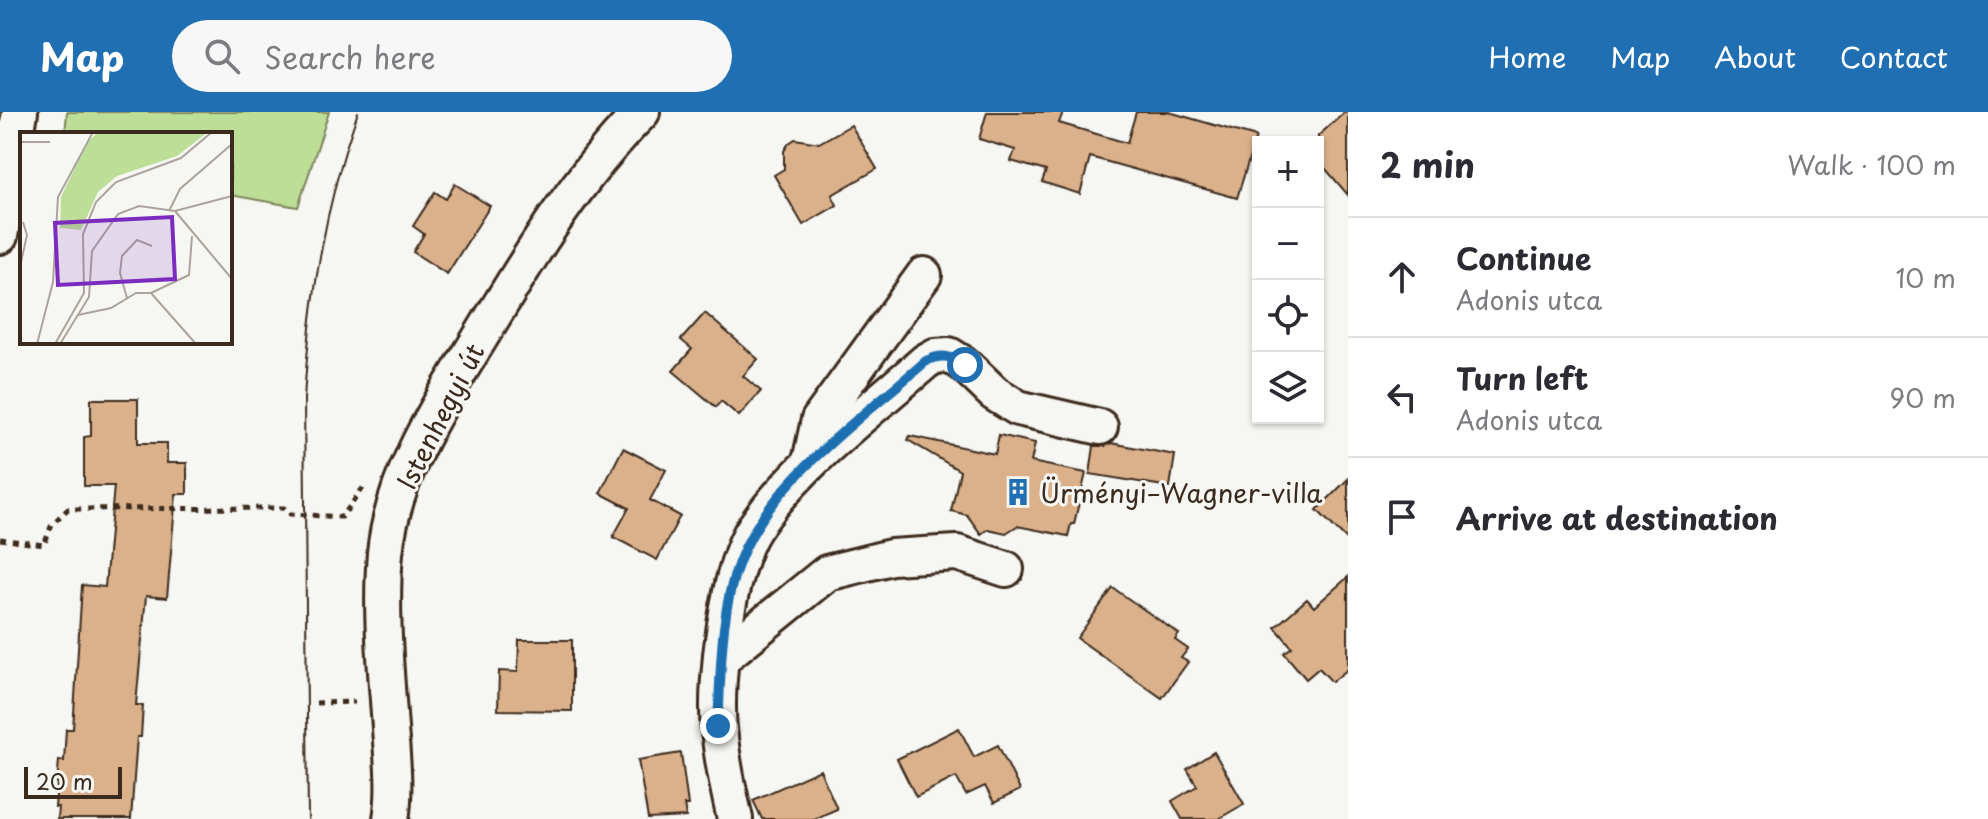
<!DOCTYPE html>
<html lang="en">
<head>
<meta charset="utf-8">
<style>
	body { margin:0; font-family:"Playpen Sans",sans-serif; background:#f7f7f7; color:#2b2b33 }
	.controls { position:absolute; right:24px; top:24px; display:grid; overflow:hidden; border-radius:0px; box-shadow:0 2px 6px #0004 }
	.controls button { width:72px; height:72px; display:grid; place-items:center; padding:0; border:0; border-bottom:2px solid #e1e1e2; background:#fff; color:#2b2b33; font:40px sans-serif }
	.scale { position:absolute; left:24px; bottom:20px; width:98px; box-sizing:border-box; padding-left:8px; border:4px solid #3b2a1e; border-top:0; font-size:22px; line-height:28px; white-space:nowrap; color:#3b2a1e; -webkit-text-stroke:6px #f6f6f2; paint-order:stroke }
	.stop { position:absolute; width:24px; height:24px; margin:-18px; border:6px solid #1f6fb2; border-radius:50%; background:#fff }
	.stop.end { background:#1f6fb2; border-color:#fff; box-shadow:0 2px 8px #0008 }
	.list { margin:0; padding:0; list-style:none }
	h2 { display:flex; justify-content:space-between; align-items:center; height:104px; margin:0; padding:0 32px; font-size:34px }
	h2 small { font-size:26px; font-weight:400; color:#7c7c81 }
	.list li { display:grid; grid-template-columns:52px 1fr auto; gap:24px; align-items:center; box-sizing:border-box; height:120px; padding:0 32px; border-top:2px solid #e1e1e2 }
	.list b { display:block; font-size:30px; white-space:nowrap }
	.list p { margin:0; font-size:26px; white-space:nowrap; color:#7c7c81 }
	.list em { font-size:26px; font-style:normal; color:#7c7c81 }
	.icon { flex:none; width:44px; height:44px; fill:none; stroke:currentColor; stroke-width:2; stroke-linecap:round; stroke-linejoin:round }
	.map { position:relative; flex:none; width:1348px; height:707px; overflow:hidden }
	header { display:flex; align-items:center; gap:48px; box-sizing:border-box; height:112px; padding:0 40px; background:#1f6fb2; color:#fff }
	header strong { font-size:38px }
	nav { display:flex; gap:44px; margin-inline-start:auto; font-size:28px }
	.search { width:560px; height:72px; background:#f7f7f7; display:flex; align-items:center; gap:20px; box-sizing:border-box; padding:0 28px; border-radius:44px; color:#7c7c81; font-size:30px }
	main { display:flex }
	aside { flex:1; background:#fff }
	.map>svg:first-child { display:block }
	.green { fill:#bdde97; stroke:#7c845a; stroke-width:2 }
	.building { fill:#dab18b; stroke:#3b2a1e; stroke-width:2 }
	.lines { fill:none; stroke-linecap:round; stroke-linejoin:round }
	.minor-casing { stroke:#3b2a1e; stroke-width:40 }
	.path { stroke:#3b2a1e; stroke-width:5; stroke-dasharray:6 6; stroke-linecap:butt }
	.minor { stroke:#f6f6f2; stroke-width:34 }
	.tram { stroke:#3b2a1e; stroke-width:2 }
	.route { stroke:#1f6fb2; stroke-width:10 }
	.labels { text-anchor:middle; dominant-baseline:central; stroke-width:6; stroke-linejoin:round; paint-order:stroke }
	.street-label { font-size:26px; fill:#3b2a1e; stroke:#f6f6f2 }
	.poi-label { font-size:26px; fill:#3b2a1e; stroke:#f6f6f2; text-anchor:start }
	.inset-road { fill:none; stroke:#aba49d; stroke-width:2 }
	.view { fill:#7b2cbf; fill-opacity:0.15; stroke:#7b2cbf; stroke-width:4 }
	.inset-edge { fill:none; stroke:#3b2a1e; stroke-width:4 }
</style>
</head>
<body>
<header>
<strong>Map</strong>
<div class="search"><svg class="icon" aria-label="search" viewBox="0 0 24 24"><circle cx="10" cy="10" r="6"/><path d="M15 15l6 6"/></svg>Search here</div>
<nav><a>Home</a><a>Map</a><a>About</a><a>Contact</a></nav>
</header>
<main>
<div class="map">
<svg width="1348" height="707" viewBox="0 0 1348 707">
	<rect width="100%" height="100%" fill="#f6f6f2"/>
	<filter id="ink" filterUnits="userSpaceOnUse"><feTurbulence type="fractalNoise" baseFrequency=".0125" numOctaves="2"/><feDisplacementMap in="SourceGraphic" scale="16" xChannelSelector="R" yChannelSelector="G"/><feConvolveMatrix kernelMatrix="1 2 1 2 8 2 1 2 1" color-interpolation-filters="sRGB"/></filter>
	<g filter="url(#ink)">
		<path class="green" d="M67,0H329L298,95L230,83V22H65Z"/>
		<g class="building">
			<path d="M987,0H1063L1059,11L1127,31L1136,0H1169L1256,25L1237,86L1090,45L1080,82L1042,70L1046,59L1011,49L1015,38L979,27Z"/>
			<path d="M1345,0H1348V83L1318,48V24Z"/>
			<path d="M851,13L877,57L832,83L837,93L803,113L774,63L784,57V39L789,31L795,27L819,31Z"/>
			<path d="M455,72L490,94L447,162L413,140L424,122L413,114L435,80L446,87Z"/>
			<path d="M705,201L758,247L743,264L761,279L739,304L721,289L716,295L673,259L692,237L681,228Z"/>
			<path d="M91,287H138V331H167V351H187V382H176L167,486L146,484L136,593H143L141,625H137L131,707H57L58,695H55L59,648L64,649L66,617H73L82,473L105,475L114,374H84V325L91,324Z"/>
			<path d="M999,323L1035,331L1031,350L1086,361L1074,412H1071L1068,424L1017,414L1006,421L988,417L981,422L967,403L951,399L960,359L908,328L910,324L995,342Z"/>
			<path d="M1111,331L1175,343L1170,375L1090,362L1094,334H1105Z"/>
			<path d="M623,336L666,358L650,388L680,404L657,448L613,425L629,396L600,381Z"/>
			<path d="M1348,367V429L1317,398Z"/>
			<path d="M1348,465V557L1332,570L1319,556L1306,567L1284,541L1292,535L1275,515L1307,487L1314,495Z"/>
			<path d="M1113,476L1179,522L1175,528L1188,537L1181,546L1188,550L1162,586L1077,526Z"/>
			<path d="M519,528H572V599L498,598L499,559L518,560Z"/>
			<path d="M959,616L974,645L998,633L1020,678L994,691L985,674L966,683L956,665L916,685L897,647Z"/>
			<path d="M1214,640L1244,692L1218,707H1182L1172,689L1197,674L1187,657Z"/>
			<path d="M681,641L688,693H684L686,705L648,707L638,648Z"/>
			<path d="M820,658L837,697L814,707H762L753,688Z"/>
		</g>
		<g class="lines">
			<g class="minor-casing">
				<g id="minor">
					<path d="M0,124L20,0"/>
					<path d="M810,350L819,308L924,163"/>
					<path d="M722,546L827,461L891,445L957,441L1006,457"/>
					<path d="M391,707C396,678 392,645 390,616C386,558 380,499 385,441C393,359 445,284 486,216C532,140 579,63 642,0"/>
					<path d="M735,707C728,677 722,647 719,617C714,569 728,454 755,415C801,349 867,301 926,249L935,244L949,243L965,253L994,281L1018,296L1100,315"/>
				</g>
			</g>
			<g class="path">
				<path d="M0,427L44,433L52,412L68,397L284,396L290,402L342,405L363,376"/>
				<path d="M316,591L355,590"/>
			</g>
			<use href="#minor" class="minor"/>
			<path class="tram" d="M308,707L304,287C310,189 324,94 358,0"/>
		</g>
	</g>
	<g class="lines" filter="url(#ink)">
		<path class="route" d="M718,614C721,562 720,499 739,450C768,371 864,304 926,249C942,241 950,244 965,253"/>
	</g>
	<defs>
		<g id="building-bare" transform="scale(2.16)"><path d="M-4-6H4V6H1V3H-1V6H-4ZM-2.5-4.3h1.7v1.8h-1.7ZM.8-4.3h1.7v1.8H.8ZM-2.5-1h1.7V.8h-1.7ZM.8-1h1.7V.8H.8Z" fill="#1f6fb2" stroke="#f6f6f2" stroke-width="2.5" paint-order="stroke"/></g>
	</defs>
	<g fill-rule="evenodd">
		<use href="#building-bare" x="1018" y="380"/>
	</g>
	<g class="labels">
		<g class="street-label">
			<text transform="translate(440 304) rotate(-63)">Istenhegyi út</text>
		</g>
		<g class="poi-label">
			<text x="1040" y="380">Ürményi–Wagner-villa</text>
		</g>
	</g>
	<g transform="translate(20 20)">
		<rect width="212" height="212" fill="#f6f6f2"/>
		<path d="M78,0H188L157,24L97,44L78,60L61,98L40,96L41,65L67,11Z" fill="#bdde97"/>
		<path class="inset-road" d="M0,10H30M149,79L160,57L212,12M155,79L212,147M0,135L7,103L3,90M131,161L169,143L172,104M131,161L176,212M107,166L100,141L102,124L117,108L132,114M58,183L91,176L116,161H131M17,212L33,150L38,65L73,0M35,212L64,161L63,102L76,70L96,50L161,26L192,0M40,212L69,165L72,119L98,82L119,74L155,79L212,64"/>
		<path class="view" d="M152,85L155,147L38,153L35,91Z"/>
		<rect width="212" height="212" class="inset-edge"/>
	</g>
</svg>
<div class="controls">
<button>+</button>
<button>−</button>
<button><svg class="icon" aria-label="locate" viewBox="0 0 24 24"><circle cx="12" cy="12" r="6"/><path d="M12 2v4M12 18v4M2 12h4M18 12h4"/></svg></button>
<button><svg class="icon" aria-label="layers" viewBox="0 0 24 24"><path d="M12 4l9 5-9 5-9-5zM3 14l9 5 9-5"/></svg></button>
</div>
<div class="scale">20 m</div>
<div class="stop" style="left:965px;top:253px"></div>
<div class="stop end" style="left:718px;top:614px"></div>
</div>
<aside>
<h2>2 min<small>Walk · 100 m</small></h2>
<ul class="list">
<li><svg class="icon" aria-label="ahead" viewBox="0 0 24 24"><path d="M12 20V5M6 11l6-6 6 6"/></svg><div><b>Continue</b><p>Adonis utca</p></div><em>10 m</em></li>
<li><svg class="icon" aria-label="left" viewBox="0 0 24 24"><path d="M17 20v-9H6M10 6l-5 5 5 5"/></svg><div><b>Turn left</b><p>Adonis utca</p></div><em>90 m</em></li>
<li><svg class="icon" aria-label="arrive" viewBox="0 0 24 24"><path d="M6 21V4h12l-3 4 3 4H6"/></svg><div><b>Arrive at destination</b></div></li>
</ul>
</aside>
</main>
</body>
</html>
